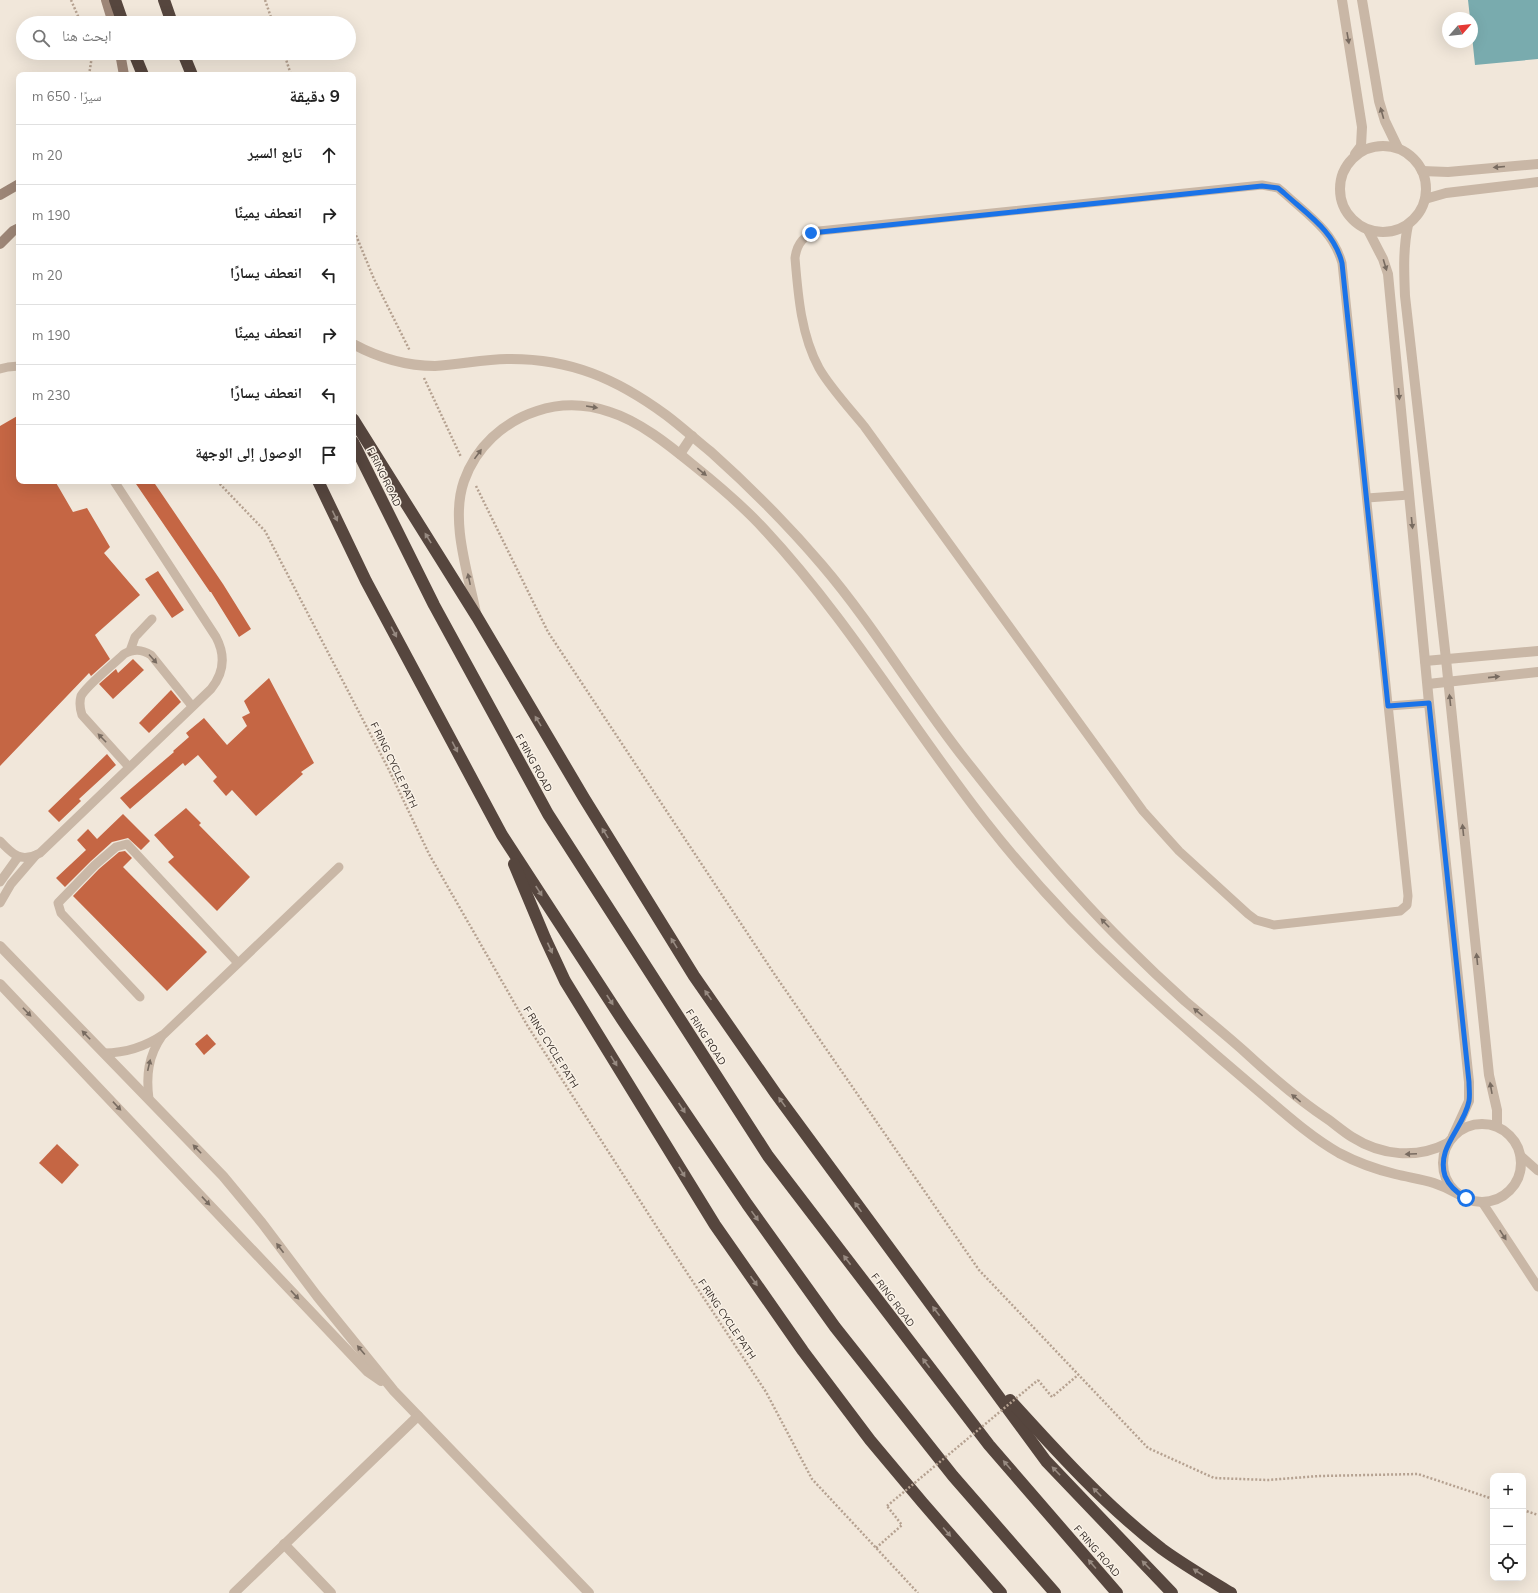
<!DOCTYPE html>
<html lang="ar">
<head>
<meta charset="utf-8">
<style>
	body { margin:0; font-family:Mulish,"Noto Naskh Arabic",sans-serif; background:#f6f6f6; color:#222; direction:rtl }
	.controls { position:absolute; right:12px; bottom:12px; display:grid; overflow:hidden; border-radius:8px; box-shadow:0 4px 16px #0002 }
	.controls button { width:36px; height:36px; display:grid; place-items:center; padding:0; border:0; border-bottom:1px solid #e0e0e0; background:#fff; color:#222; font:20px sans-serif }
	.compass { position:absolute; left:1442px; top:12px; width:36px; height:36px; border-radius:50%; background:#fff; box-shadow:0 4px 16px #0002; rotate:62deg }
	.stop { position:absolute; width:12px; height:12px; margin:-9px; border:3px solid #1a73e8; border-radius:50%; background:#fff }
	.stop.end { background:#1a73e8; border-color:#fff; box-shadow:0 1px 4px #0008 }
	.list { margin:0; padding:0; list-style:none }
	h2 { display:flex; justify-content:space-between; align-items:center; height:52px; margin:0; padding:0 16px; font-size:17px }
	h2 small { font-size:13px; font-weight:400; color:#767676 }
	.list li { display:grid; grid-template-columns:26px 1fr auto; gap:12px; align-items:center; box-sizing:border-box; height:60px; padding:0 16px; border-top:1px solid #e0e0e0 }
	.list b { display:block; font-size:15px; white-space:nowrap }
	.list em { font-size:13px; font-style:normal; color:#767676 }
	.icon { flex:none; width:22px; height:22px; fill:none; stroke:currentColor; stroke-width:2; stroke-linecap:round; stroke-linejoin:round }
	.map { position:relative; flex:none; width:1538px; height:1593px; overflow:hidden; direction:ltr }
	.search { position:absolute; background:#fff; box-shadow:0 4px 16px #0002; left:16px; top:16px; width:340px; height:44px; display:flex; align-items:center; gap:10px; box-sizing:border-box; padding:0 14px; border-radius:22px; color:#767676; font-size:15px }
	.panel { position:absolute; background:#fff; box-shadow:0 4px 16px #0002; left:16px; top:72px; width:340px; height:412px; border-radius:8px; direction:rtl }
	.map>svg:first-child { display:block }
	.water { fill:#79abae }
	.building { fill:#c56644 }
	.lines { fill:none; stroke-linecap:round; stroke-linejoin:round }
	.path { stroke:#b5a190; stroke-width:2.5; stroke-dasharray:2 2; stroke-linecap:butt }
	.lane { stroke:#c9b7a6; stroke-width:9 }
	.street { stroke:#c9b7a6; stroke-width:10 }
	.secondary { stroke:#9d8677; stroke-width:10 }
	.highway { stroke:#56463e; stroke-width:12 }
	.path-bridge { stroke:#b5a190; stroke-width:2.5; stroke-dasharray:2 2; stroke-linecap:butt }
	.oneway { fill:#786b60 }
	.oneway2 { fill:#978a81 }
	.route { stroke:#1a73e8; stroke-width:5 }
	.labels { text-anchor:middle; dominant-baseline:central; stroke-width:3; stroke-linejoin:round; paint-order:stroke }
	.street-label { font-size:10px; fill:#352c27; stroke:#f9f1e6 }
</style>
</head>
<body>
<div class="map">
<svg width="1538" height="1593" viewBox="0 0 1538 1593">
	<rect width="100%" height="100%" fill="#f1e7da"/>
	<path class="water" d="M1468,0H1538V59L1475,65L1472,36V18H1470Z"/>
	<g class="building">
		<path d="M19,415V481H55L73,512L87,508L110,547L104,553L140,595L95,635L110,659L91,676L89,673L0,766V426Z"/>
		<path d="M134,481H153L223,584L251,629L239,637L211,592H210Z"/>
		<path d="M158,571L184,610L172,618L145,579Z"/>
		<path d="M133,659L144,670L113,699L99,684L116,669L118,673Z"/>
		<path d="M269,678L314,763L301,772L303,774L256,816L232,790L226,796L213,781L217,777L198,755L185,766L183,763L130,809L120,798L174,752L173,751L189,737L186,733L204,718L227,745L247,726L242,717L250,713L244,701Z"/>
		<path d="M171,690L181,702L149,733L139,723Z"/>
		<path d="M107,754L116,765L79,799L81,801L59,822L48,811Z"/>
		<path d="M186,808L201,823L199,825L250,877L217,911L168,862L174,857L154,835Z"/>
		<path d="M123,814L150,841L141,850L128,838L112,842L91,861L65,887L56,878L86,850L77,840L88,829L97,839Z"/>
		<path d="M125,851L132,858L123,867L207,952L167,991L73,896L99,869L119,852Z"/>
		<path d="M207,1034L216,1044L204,1055L195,1044Z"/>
		<path d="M57,1144L79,1165L62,1184L39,1163Z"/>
	</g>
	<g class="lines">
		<g class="path">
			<path d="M71,0L81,23"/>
			<path d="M265,0L273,23"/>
			<path d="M284,53L291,75"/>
			<path d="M89,75L92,56L91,53"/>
			<path d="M353,228L374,279L410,351"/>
			<path d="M424,378L461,457"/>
			<path d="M217,481L265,531L389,770L429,854L527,1025L660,1232L766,1392L812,1479L918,1593"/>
			<path d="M476,486L548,632L775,975L979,1270L1148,1448L1214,1478L1268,1480L1319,1476L1418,1474L1493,1499"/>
			<path d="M1038,1380L1052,1397L1078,1375"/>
			<path d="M1523,1510L1538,1515"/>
			<path d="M876,1548L902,1525L887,1506"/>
		</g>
		<g class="lane">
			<path d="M1262,185L1278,188L1284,193C1308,215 1333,231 1342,263L1408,896L1407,905L1400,911L1274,925L1256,920L1248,914L1179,851L1143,811L864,426C850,409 829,386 819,368C801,335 798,295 795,258C797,243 804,235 819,231Z"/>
			<path d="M0,369L8,367L19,366"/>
			<path d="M1367,498L1409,495"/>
			<path d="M130,651L135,637L152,619"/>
			<path d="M1389,706L1429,703"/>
			<path d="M129,767L82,715C80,709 79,703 81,696C87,685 114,664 124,654C134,649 141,649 151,655L192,706"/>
			<path d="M0,841C13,855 21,863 40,853L211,689C224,673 226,656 216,637L114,481"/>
			<path d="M0,882L18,857"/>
			<path d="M0,903L11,884L36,855"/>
			<path d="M140,997L61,913L58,903L95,865L116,847L127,844L238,963"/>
			<path d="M104,1053C127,1053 145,1047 164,1034L339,867"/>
			<path d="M149,1099C146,1076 148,1056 162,1036"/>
			<path d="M1520,1155L1538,1171"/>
			<path d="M1482,1202L1538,1287"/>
		</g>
		<g class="street">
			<path d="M1342,0L1362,127L1361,146L1355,154"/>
			<path d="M1362,0L1379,101L1385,121L1398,148"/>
			<circle cx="1383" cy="189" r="43"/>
			<path d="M1422,171L1448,172L1538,164"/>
			<path d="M1425,199L1446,193L1538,182"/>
			<path d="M1408,225C1403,249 1404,272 1405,296L1446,659L1489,1075L1497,1110V1126"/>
			<path d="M1368,230L1383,259L1388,274L1429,703L1469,1082V1101L1453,1136"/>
			<path d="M353,344C379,358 406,366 435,366C459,365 483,359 507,359C570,358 617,379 666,415C682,427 696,440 711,452C750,487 788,525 822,565C875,627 916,698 967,762C1017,826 1069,889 1127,946C1146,965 1165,983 1185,1001C1205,1018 1226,1035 1245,1052C1272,1077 1298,1100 1329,1120C1337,1126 1344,1132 1352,1137C1382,1156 1417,1159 1448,1143"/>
			<path d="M680,454L692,436"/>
			<path d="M476,613C468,573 450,521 464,481C476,447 503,422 537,411C561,403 587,404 610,412C639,421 669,445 692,464C717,484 742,505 764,529C848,619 910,725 985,821C1028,876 1076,928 1127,975C1169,1014 1212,1052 1256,1089C1282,1111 1309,1136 1339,1153C1356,1162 1375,1169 1395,1174C1420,1180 1434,1180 1458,1194"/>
			<path d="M1425,661L1538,651"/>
			<path d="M1428,684L1538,672"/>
			<path d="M0,946L223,1176L262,1223L317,1296L394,1391L589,1593"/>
			<path d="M0,984L368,1372L381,1381"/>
			<circle cx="1482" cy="1163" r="39"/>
			<path d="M284,1544L331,1593"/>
			<path d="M234,1593L418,1416"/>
		</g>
		<g class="secondary">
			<path d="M106,0L113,23"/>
			<path d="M120,53L124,75"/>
			<path d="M0,195L19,184"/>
			<path d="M0,244L13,231L19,228"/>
		</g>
		<g class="highway">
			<path d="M115,0L123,23"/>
			<path d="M164,0L172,23"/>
			<path d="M134,53L143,75"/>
			<path d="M183,53L192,75"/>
			<path d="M353,419L477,617L584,798L694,976L776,1094L1046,1461L1172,1593"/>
			<path d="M353,442L434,605L548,814L768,1156L989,1445L1117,1593"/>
			<path d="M318,481L366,581L502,835L623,1021L747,1204L835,1327L953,1476L1055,1593"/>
			<path d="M514,864L545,938L565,981L715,1225L803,1351L870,1440L922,1502L1001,1593"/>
			<path d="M1010,1400C1058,1453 1106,1506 1162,1549C1184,1565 1208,1579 1231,1593"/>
		</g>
		<path class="path-bridge" d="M887,1506L1038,1380"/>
	</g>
	<defs><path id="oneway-solid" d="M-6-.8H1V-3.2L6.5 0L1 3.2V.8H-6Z"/></defs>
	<g class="oneway">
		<use href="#oneway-solid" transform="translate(1348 38) rotate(80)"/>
		<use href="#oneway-solid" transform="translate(1382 113) rotate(-106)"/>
		<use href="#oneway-solid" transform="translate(1499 167) rotate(175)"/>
		<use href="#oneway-solid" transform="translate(1385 265) rotate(73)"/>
		<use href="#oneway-solid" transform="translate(1399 394) rotate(85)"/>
		<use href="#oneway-solid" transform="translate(592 407) rotate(9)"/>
		<use href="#oneway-solid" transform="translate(478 454) rotate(-54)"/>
		<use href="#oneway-solid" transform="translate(702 472) rotate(39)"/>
		<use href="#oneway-solid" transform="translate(1412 523) rotate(84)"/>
		<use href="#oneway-solid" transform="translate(469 579) rotate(-102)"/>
		<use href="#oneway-solid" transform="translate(153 659) rotate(48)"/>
		<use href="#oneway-solid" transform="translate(1494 677) rotate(-6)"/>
		<use href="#oneway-solid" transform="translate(1450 700) rotate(-96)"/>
		<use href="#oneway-solid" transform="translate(102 738) rotate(-134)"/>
		<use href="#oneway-solid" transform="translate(1463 830) rotate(-96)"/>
		<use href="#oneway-solid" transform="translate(1105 923) rotate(-134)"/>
		<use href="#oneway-solid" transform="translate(1477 959) rotate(-96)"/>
		<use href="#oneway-solid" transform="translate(27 1012) rotate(46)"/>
		<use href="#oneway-solid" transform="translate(1198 1012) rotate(-140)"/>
		<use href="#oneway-solid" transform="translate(86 1035) rotate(-134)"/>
		<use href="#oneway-solid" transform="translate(149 1065) rotate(-77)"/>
		<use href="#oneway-solid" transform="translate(1491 1088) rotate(-100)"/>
		<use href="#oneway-solid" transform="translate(1296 1098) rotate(-141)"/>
		<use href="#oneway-solid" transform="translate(117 1106) rotate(47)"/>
		<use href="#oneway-solid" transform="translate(197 1149) rotate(-134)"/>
		<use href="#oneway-solid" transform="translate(1411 1154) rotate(178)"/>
		<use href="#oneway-solid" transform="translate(206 1201) rotate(47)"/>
		<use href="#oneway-solid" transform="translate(1503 1235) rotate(57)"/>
		<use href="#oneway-solid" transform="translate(280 1248) rotate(-127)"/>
		<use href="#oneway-solid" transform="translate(295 1295) rotate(47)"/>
		<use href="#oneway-solid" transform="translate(361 1350) rotate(-130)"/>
	</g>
	<g class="oneway2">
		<use href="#oneway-solid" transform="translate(335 516) rotate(64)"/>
		<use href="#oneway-solid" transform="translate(428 538) rotate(-122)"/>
		<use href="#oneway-solid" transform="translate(394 632) rotate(62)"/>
		<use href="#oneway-solid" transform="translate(538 721) rotate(-121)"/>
		<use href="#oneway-solid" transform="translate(455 747) rotate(62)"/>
		<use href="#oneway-solid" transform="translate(605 833) rotate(-122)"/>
		<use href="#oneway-solid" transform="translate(539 891) rotate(57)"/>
		<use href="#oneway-solid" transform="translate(674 943) rotate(-122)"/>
		<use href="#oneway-solid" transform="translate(550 948) rotate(65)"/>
		<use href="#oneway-solid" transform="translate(708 995) rotate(-125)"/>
		<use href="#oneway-solid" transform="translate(610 1000) rotate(57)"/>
		<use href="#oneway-solid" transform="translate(614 1061) rotate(58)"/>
		<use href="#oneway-solid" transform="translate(782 1102) rotate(-126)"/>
		<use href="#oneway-solid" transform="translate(682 1108) rotate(56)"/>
		<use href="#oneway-solid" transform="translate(682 1172) rotate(58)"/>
		<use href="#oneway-solid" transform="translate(858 1207) rotate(-126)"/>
		<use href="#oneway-solid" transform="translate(755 1216) rotate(54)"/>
		<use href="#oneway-solid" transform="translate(847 1260) rotate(-127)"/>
		<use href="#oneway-solid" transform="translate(754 1281) rotate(55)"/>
		<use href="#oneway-solid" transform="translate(936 1311) rotate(-127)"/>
		<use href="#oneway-solid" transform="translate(926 1363) rotate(-127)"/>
		<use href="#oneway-solid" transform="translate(1007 1465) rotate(-131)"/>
		<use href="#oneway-solid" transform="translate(1056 1471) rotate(-134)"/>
		<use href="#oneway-solid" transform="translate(1097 1492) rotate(-135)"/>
		<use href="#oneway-solid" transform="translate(947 1532) rotate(49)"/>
		<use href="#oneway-solid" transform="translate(1092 1564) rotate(-131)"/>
		<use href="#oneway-solid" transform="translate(1146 1565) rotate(-134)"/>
		<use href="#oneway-solid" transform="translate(1198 1572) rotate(-147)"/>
	</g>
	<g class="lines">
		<path class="route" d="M811,233L1262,186L1278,188L1284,193C1308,215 1334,231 1342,263L1388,706L1429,703L1469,1082C1469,1088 1470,1095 1469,1101C1464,1128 1436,1147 1445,1176C1449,1186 1457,1193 1466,1198"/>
	</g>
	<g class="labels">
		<g class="street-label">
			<text transform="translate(384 477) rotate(64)">F RING ROAD</text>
			<text transform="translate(534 763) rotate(61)">F RING ROAD</text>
			<text transform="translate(394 765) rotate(64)">F RING CYCLE PATH</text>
			<text transform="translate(706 1037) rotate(57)">F RING ROAD</text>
			<text transform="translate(551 1047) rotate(58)">F RING CYCLE PATH</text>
			<text transform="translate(893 1300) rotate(53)">F RING ROAD</text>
			<text transform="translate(727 1319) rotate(56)">F RING CYCLE PATH</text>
			<text transform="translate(1097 1551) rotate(49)">F RING ROAD</text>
		</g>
	</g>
</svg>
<div class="controls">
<button>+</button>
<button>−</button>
<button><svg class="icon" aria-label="locate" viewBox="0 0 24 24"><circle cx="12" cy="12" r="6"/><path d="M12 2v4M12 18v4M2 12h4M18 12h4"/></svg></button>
</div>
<svg class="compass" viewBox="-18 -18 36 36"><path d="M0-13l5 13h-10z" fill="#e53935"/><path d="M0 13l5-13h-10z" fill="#767676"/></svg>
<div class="stop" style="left:1466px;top:1198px"></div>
<div class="stop end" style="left:811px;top:233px"></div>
<div class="search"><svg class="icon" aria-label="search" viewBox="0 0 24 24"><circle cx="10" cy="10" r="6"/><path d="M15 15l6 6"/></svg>ابحث هنا</div>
<section class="panel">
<h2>9 دقيقة<small>سيرًا · 650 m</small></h2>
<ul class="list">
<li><svg class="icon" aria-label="ahead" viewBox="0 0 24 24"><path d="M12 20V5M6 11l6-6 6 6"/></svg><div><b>تابع السير</b></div><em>20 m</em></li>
<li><svg class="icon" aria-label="right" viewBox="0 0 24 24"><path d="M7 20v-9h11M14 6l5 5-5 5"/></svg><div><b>انعطف يمينًا</b></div><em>190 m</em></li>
<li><svg class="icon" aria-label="left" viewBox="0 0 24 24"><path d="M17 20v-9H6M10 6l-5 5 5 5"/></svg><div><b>انعطف يسارًا</b></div><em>20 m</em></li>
<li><svg class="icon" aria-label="right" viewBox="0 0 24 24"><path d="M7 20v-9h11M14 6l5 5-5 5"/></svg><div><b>انعطف يمينًا</b></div><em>190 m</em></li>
<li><svg class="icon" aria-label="left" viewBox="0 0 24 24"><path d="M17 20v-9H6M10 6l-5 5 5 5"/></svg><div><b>انعطف يسارًا</b></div><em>230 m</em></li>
<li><svg class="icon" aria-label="arrive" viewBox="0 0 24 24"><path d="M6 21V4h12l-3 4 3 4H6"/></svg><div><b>الوصول إلى الوجهة</b></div></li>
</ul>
</section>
</div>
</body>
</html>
